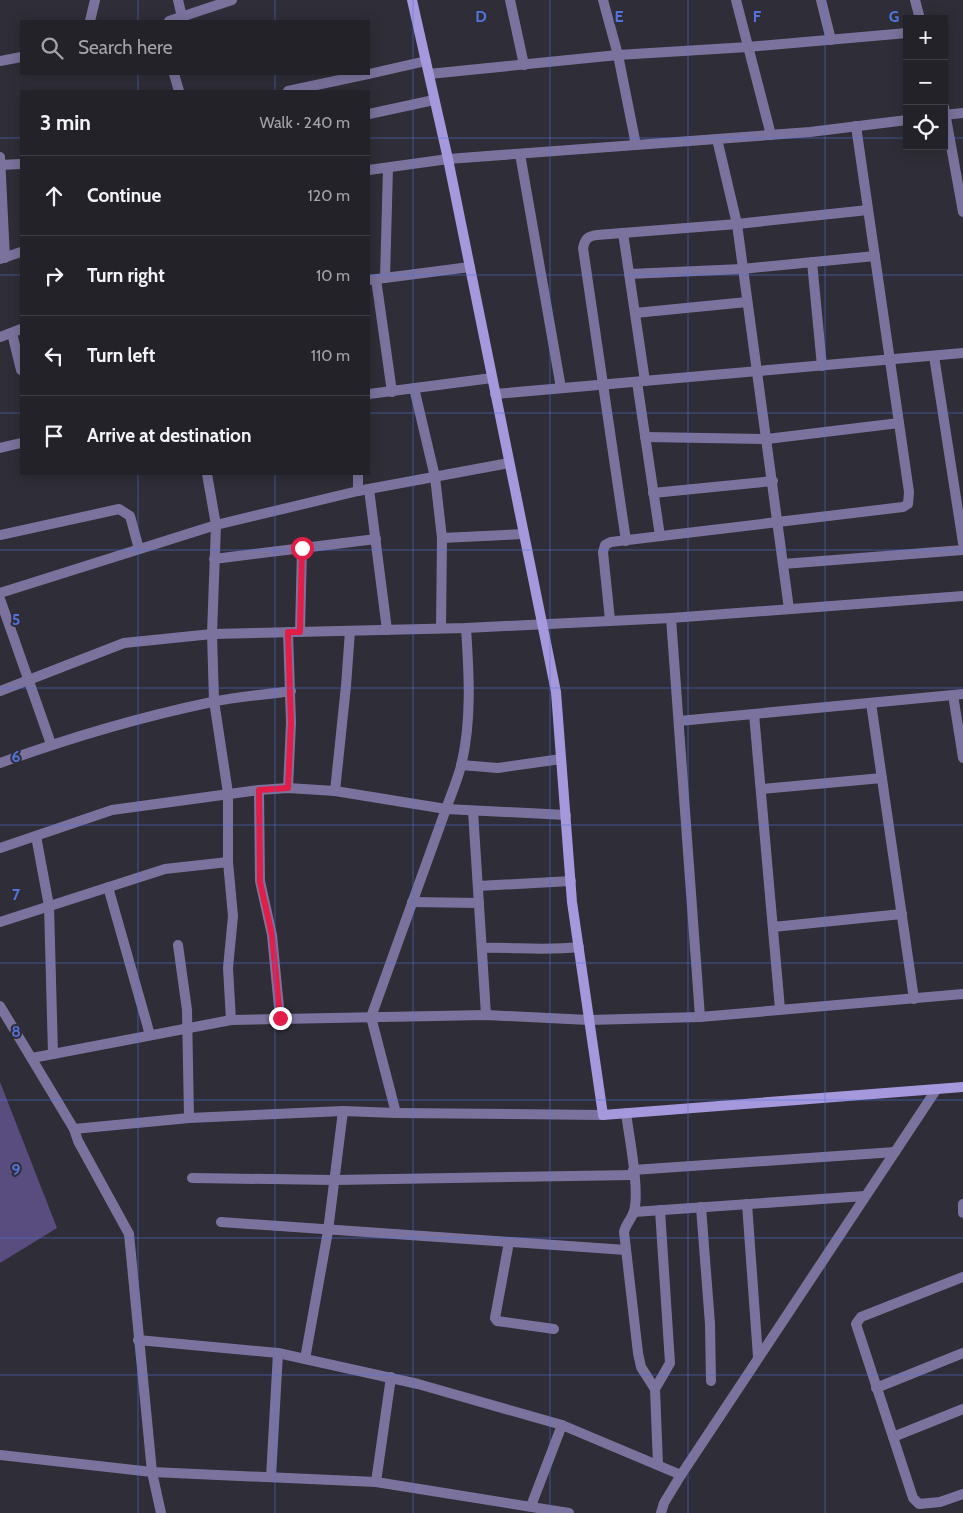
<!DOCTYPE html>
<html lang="en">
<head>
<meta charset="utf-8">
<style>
	body { margin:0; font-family:Cabin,sans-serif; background:#2f2f35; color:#f1f3f6 }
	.controls { position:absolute; right:15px; top:15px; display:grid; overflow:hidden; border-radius:0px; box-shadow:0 2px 12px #0003 }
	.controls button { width:45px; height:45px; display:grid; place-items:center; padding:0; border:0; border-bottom:1px solid #403f46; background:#232229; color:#f1f3f6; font:25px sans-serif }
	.stop { position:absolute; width:15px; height:15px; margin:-11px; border:4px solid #e11d48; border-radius:50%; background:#fff }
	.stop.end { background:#e11d48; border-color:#fff; box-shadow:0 1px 5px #0008 }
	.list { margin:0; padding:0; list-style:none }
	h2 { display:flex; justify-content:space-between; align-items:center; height:65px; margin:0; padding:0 20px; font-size:21px }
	h2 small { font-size:16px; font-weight:400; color:#a3a4a8 }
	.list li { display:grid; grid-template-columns:32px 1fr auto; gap:15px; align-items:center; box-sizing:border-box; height:80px; padding:0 20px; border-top:1px solid #403f46 }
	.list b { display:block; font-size:19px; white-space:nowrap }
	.list em { font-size:16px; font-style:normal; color:#a3a4a8 }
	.icon { flex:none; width:28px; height:28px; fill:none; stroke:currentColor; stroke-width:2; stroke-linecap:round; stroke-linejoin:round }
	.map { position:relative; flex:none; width:963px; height:1513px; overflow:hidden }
	.search { position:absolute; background:#232229; box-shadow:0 2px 12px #0003; left:20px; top:20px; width:350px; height:55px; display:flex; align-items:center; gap:12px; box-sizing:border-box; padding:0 18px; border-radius:0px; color:#a3a4a8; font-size:19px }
	.panel { position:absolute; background:#232229; box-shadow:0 2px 12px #0003; left:20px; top:90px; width:350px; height:385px; border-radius:0px }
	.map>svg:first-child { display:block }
	.forest { fill:#594d80 }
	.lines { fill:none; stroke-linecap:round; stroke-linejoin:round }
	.street { stroke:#7b739d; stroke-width:10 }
	.secondary { stroke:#a698dc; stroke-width:10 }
	.route { stroke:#e11d48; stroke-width:6 }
	.grid { fill:none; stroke:#5074de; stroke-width:1; stroke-opacity:0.55 }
	.grid-label { font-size:16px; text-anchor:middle; font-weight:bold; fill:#5074de; stroke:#2f2d37; stroke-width:4; stroke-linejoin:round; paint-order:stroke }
</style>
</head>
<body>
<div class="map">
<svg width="963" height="1513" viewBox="0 0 963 1513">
	<rect width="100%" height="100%" fill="#2f2d37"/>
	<path class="forest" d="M0,1082L57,1228L0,1263Z"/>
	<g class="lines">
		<g class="street">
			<path d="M178,0L182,17"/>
			<path d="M510,0L524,65"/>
			<path d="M603,0L618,55L636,145"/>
			<path d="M736,0L771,135"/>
			<path d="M821,0L831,40"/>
			<path d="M915,0L920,19"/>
			<path d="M90,21L95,0"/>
			<path d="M169,21L232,0"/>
			<path d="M0,61L21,57"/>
			<path d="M174,74L179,91"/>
			<path d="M369,74L426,61"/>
			<path d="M429,74L618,55L748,47L907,33"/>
			<path d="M288,91L368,74"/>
			<path d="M944,107L963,212"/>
			<path d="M369,114L434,100"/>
			<path d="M944,115L963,113"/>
			<path d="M717,139L737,224L789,609"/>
			<path d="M520,154L561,388"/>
			<path d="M0,157L5,258"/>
			<path d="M0,165L21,164"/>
			<path d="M369,170L448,159L810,132L907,120"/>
			<path d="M623,233L645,381"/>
			<path d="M0,259L21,252"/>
			<path d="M812,262L822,366"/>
			<path d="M629,274L742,269L875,256"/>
			<path d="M385,278L388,168"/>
			<path d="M376,279L392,392"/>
			<path d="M369,280L470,267"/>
			<path d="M635,313L747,302"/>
			<path d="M12,333L21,370"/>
			<path d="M0,337L21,329"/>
			<path d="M934,356L963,543"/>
			<path d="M637,382L660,536"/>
			<path d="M414,388L435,477L442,538L441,628"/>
			<path d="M369,394L492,378"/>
			<path d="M495,394L963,353"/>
			<path d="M645,437L767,439L899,423"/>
			<path d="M0,448L21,443"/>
			<path d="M358,474V491"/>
			<path d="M369,489L387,630"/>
			<path d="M653,493L773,481"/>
			<path d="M0,535L119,509L130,516L139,549"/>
			<path d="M442,538L524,534"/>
			<path d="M626,541L583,248C585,239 588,236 597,235L737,224L868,210"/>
			<path d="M214,559L376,539"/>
			<path d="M783,564L963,550"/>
			<path d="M0,593L216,525L207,474"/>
			<path d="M0,599L51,744"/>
			<path d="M671,618L700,1017"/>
			<path d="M610,620L603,552L605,545L611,542L903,507L908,504L909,492L856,126"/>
			<path d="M288,632L291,723L288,788"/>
			<path d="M300,632L302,548"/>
			<path d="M0,691L124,643L212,634L466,628L671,618L963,596"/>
			<path d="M963,694L953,695L963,758"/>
			<path d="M871,703L914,999"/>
			<path d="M754,714L780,1009"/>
			<path d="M679,721L953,695"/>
			<path d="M0,763C69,738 140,717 212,702C238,696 265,695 291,691"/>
			<path d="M461,765L498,768L561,759"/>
			<path d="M761,789L882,778"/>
			<path d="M259,790L260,881L272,935L280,1018"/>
			<path d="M335,791L346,686L350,631"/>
			<path d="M473,811L486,1015"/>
			<path d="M36,836L49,906L53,1054"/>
			<path d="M0,848L112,810L259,790L288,788L335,791L446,809C451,795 457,781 461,766C472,721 469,673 466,628"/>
			<path d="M478,886L571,881"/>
			<path d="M108,887L150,1035"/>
			<path d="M412,902L479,903"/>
			<path d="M0,922L165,869L228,862"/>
			<path d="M773,927L902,914"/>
			<path d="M178,945L187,1010L189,1118"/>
			<path d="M482,948C516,947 544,951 579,947"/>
			<path d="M0,1006L74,1129L78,1141L129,1234L152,1472L376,1482L569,1513"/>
			<path d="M231,1020L228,968L233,916L228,862V793L214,701L212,634L216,525L358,491L509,463"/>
			<path d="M32,1058L231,1020L486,1015L589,1020L700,1017L963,994"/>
			<path d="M396,1113L603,1115"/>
			<path d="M626,1113C629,1136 640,1191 634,1211C632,1219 626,1223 624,1232L638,1353L641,1367L655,1389L658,1465"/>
			<path d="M74,1129L189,1118L343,1111"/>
			<path d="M633,1170L895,1152"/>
			<path d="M192,1178L334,1180L634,1175"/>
			<path d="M747,1204L758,1357"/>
			<path d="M963,1204V1213"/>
			<path d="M701,1207L710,1324L711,1381"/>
			<path d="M634,1212L865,1196"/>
			<path d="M221,1222L626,1250"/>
			<path d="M509,1242L495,1318L497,1321L554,1329"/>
			<path d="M963,1277L861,1317L856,1324L913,1498L919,1504L940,1502L963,1494"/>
			<path d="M138,1340L278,1353L418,1384L562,1425L681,1475"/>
			<path d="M305,1359L328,1231L343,1111L396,1113L371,1017L446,809L566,815"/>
			<path d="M876,1388L963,1353"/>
			<path d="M655,1389L670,1363L660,1210"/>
			<path d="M893,1437L963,1409"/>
			<path d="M0,1455L152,1472L161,1513"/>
			<path d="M271,1477L278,1353"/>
			<path d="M376,1482L391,1377"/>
			<path d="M531,1506L562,1425"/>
			<path d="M661,1513L664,1503L681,1475L936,1090"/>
		</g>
		<path class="secondary" d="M412,0L448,159L556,692L572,902L603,1115L963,1087"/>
	</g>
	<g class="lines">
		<path class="route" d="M280,1018L272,935L260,882L259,790L288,788L291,723L288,632H300L302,548"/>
	</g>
	<path class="grid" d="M138,0V21M275,0V21M413,0V1513M550,0V1513M688,0V1513M825,0V1513M138,74V91M275,74V91M0,138H21M369,138H907M944,138H963M0,275H21M369,275H963M0,413H21M369,413H963M138,474V1513M275,474V1513M0,550H963M0,688H963M0,825H963M0,963H963M0,1100H963M0,1238H963M0,1375H963"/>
	<g class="grid-label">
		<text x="481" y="22">D</text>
		<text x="619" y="22">E</text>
		<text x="757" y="22">F</text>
		<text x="894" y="22">G</text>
		<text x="16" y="625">5</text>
		<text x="16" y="762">6</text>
		<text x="16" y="900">7</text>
		<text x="16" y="1037">8</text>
		<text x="16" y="1175">9</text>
	</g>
</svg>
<div class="controls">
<button>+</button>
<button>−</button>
<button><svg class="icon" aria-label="locate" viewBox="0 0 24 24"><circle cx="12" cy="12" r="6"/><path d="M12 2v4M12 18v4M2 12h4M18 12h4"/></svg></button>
</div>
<div class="stop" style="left:302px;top:548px"></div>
<div class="stop end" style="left:280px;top:1018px"></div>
<div class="search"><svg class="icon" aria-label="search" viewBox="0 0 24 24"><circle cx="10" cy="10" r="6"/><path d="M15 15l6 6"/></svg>Search here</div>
<section class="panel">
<h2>3 min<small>Walk · 240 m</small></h2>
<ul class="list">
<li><svg class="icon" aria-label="ahead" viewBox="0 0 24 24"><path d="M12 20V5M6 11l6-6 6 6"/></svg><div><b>Continue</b></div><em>120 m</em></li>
<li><svg class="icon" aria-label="right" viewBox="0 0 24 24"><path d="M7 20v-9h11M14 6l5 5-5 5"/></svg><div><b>Turn right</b></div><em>10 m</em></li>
<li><svg class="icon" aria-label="left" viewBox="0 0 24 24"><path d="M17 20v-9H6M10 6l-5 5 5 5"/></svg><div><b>Turn left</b></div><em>110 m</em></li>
<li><svg class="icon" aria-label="arrive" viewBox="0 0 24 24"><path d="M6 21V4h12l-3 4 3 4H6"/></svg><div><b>Arrive at destination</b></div></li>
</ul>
</section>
</div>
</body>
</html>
